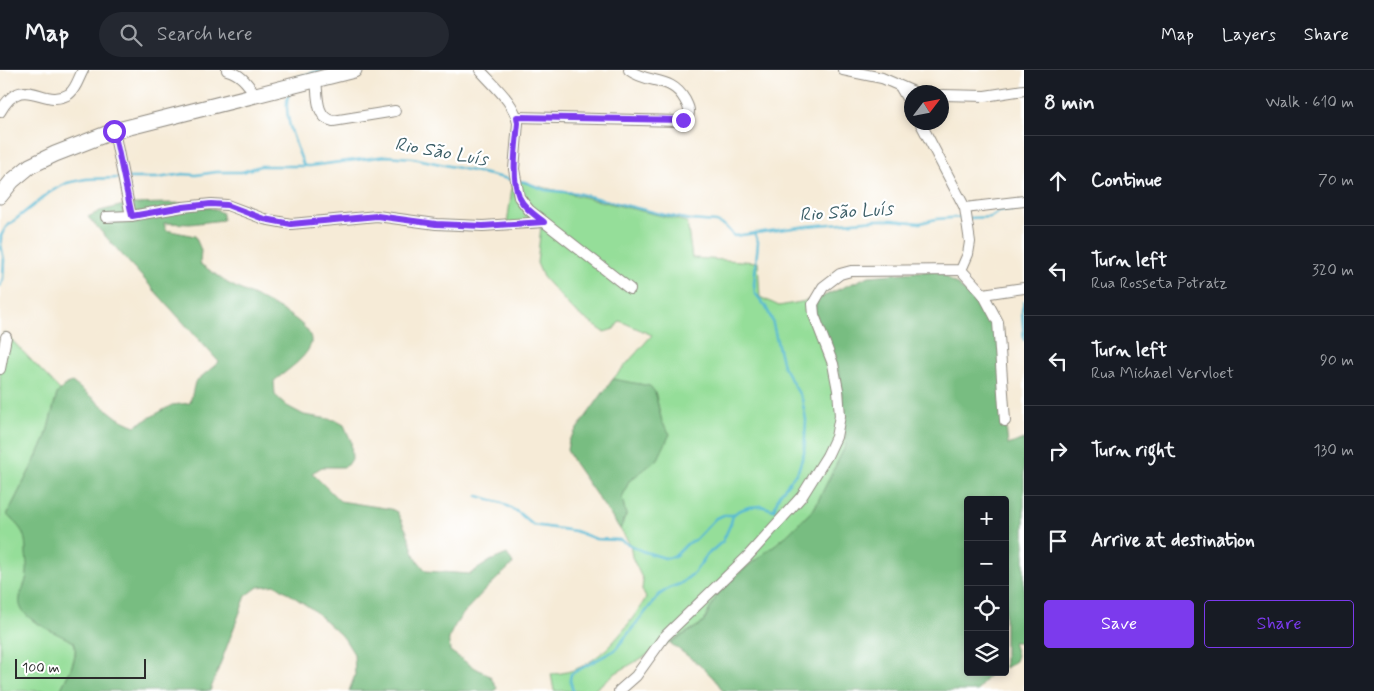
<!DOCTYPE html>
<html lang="en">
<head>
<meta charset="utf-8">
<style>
	body { margin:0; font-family:Mynerve,sans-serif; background:#242831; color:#f1f3f6 }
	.controls { position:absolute; right:15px; bottom:15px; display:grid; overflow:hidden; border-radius:5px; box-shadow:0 2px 8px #0003 }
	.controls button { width:45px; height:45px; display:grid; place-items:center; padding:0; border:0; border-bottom:1px solid #363941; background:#171b24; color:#f1f3f6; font:25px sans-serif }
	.compass { position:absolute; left:904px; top:15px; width:45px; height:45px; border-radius:50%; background:#171b24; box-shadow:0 2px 8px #0003; rotate:58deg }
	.scale { position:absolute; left:15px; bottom:12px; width:131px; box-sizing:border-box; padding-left:5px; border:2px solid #2b2b2b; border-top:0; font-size:14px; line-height:18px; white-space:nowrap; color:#2b2b2b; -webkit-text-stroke:4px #fff; paint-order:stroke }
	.stop { position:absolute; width:15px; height:15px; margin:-11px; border:4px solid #7c3aed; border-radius:50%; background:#fff }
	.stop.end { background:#7c3aed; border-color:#fff; box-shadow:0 1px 5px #0008 }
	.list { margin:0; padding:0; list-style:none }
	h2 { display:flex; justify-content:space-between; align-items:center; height:65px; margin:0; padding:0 20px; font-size:21px }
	h2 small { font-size:16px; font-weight:400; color:#9ea1a6 }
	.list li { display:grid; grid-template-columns:32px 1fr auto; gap:15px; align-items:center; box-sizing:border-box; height:90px; padding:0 20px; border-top:1px solid #363941 }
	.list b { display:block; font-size:19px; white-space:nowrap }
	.list p { margin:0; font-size:16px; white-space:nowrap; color:#9ea1a6 }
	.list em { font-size:16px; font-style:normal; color:#9ea1a6 }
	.actions { display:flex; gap:10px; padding:15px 20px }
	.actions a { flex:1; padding:11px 0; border:1px solid #7c3aed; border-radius:5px; text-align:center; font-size:18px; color:#7c3aed }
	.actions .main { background:#7c3aed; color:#fff }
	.icon { flex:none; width:28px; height:28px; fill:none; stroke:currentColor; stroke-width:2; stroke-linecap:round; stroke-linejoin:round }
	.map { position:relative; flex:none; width:1024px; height:621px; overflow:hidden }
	header { display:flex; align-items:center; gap:30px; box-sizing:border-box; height:70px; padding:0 25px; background:#171b24; border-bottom:1px solid #363941 }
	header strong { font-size:24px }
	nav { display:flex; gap:28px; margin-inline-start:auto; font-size:18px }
	.search { width:350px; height:45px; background:#242831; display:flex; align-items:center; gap:12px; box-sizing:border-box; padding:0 18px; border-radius:28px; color:#9ea1a6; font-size:19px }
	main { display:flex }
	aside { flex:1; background:#171b24 }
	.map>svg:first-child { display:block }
	.green { fill:#95de99; stroke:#608462 }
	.forest { fill:#78bd81; stroke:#527456 }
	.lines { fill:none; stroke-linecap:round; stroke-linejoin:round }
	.stream { stroke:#56b9d4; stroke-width:2.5 }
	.street-casing { stroke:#908b81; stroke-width:12 }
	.primary-casing { stroke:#908b81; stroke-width:17 }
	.street { stroke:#fff; stroke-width:10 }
	.primary { stroke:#fff; stroke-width:15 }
	.route { stroke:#7c3aed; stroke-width:6 }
	.labels { text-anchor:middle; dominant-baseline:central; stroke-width:4.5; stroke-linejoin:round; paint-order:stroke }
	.water-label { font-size:19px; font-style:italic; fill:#3a5d66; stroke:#fff }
</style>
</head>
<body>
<header>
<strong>Map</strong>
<div class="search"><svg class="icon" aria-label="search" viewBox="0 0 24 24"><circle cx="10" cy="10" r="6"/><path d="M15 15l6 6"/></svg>Search here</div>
<nav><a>Map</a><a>Layers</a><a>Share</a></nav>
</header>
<main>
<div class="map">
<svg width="1024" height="621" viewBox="0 0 1024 621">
	<rect width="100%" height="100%" fill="#fff"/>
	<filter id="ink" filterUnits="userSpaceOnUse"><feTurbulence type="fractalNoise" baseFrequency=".02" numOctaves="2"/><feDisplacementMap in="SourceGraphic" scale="10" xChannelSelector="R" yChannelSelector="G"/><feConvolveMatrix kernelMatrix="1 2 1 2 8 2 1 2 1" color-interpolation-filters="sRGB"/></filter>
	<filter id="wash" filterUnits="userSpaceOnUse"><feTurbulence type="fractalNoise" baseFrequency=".0096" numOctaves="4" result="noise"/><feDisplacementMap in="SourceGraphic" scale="20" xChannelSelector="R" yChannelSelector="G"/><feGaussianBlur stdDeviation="1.12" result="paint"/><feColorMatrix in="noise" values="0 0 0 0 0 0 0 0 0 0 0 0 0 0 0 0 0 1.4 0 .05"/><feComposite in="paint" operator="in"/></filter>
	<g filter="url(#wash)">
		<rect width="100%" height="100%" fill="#f6ebd7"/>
		<g class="green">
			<path d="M513,110L687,152L692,188L758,192L760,227L779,236L817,229L840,304L847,368L846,375L814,439L786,466L742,501L717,525L703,553L614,604L593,621H554L551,604C594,604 625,561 646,528L642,520L643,510L632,487L630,474L620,459L626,445L622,428L629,411L641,401L670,364L662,352L655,322L640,314H633L613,309L652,265L620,251L614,259L604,262L574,241L543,207L537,193L541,156L507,155Z"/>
			<path d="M4,262L60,320L57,324L45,370L7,445L22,460L27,472L28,499L26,511L20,526L32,550L74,572C79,588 66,607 60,621H0V284Z"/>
		</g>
		<g class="forest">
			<path d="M128,134C154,134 200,129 222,143L223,150L190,154L164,153L166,160L195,166L201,180L200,194C209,199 217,206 226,212C243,223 315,248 311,273C308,287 285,302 274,311L275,325L287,336L304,345L335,350L344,355L351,371L352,389L348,395L343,397H322L312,403L340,431L391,439L397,442L407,462L415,487L426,501L470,504L490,491L507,484L513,494C496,510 454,546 449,569C448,572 450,577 450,581L470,595L490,606L497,618L495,621H349L355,605L354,584L344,568L312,539L276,515L258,517L246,526L210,621H60C66,607 80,588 74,572C60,565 31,553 22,540C16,530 23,520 26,510C28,501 27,493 26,484C26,463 22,459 7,445L45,370L57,324L65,315L72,312L118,348L135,356L172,335L190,333L195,312L219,292L88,147L100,141Z"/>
			<path d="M938,200L989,240L1004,266L1003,329L1008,375L1024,369V572H1013L1017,585L1015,591L1005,598V430H968V602H991L977,621H723C710,600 690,588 670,573L703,553L717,525L742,501L786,466L814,439L846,375L840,304L813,252L817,229L869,206Z"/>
			<path d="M613,309L650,316L655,322L662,352L670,364L658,389L629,411L622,428L626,445L620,459L574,393L567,380L569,370Z"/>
		</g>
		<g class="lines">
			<g class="stream">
				<path d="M298,7L323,0"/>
				<path d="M289,23C281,42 297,77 304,96"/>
				<path d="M127,108H158L183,104L196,105L216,102H242L260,96H310L386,86L413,88L513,110"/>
				<path d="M519,111L525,112L545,120L576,123L665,145L690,150L716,152L725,156L734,166L808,156L876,150H893L920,153L936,149L963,147"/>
				<path d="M969,148L991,147L1001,140L1007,141L1024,138"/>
				<path d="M0,216L3,209L4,190L1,175V166L6,157L50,122L67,113L86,109L121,108"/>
				<path d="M1024,232L1022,241L1024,270"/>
				<path d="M478,426L502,433L519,443L533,455L575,461L596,469L620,470L642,481L665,488L674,487L687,474L695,470L716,448L724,445H732"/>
				<path d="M573,621L570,610L571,604L615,580L659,525L669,518L680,514L694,503L707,485L723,471L731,453L733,445L738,441L749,437L761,436L774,440L779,425L798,401L804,383L806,350L802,329L783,296L772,250L766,237L755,223L754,214L758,172L755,163"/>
			</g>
		</g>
	</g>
	<g filter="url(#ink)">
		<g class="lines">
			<g class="street-casing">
				<g id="street">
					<path d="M227,0C241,4 247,13 255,24"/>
					<path d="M480,0C494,16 514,32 518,53L514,99L519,127L529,140L630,219"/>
					<path d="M843,0L882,8L914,22"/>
					<path d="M316,9C318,23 315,48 333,51L395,41"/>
					<path d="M901,18L912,37"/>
					<path d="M942,25L985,26L1024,20"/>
					<path d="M0,42C24,0 43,40 69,24C76,19 79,7 83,0"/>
					<path d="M517,47L679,51C684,50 689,48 689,41C689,37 687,34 685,30C671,5 649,15 629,0"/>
					<path d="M114,61L131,146"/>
					<path d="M965,138L1024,131"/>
					<path d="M106,147L131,146L183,137L211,134L227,135L264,149L291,154L377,146L436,154L483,156L544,152"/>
					<path d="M961,200L983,224L998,252L1005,351"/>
					<path d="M983,224L1024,218"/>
					<path d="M0,299L6,267"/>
					<path d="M619,621L636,606L664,567L747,487L802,426L827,386L836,367L840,346L838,320L833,294L814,245L813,234L823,217L840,204L851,201L961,200L968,184L970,172L965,138L920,52"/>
				</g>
			</g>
			<g class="primary-casing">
				<path id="primary" d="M0,126L12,111L30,96L55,84L114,61L354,0"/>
			</g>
			<use href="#street" class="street"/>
			<use href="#primary" class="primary"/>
		</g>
	</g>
	<g class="lines" filter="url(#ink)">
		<path class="route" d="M114,61L132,146L183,137L211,134L227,135L264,149L291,154L377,146L436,154L483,156L544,152C535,145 524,138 519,127C511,108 516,74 518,53L517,47L683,50"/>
	</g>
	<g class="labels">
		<g class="water-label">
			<text transform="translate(441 82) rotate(10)">Rio São Luís</text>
			<text transform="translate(846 142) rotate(-4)">Rio São Luís</text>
		</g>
	</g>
</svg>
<div class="controls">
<button>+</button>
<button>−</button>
<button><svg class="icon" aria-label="locate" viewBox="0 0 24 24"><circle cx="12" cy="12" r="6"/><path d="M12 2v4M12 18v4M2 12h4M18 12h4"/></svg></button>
<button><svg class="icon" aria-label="layers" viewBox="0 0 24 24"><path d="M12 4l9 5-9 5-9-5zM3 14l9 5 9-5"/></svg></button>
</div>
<svg class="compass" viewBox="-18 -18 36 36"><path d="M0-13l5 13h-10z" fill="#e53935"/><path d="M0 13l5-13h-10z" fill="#9ea1a6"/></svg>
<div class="scale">100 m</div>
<div class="stop" style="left:114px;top:61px"></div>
<div class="stop end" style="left:683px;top:50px"></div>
</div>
<aside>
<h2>8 min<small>Walk · 610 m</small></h2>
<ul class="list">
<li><svg class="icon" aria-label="ahead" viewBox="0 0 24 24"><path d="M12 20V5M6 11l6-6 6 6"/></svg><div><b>Continue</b></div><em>70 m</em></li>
<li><svg class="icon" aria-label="left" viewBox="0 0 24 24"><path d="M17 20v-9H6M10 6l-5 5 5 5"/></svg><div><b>Turn left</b><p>Rua Rosseta Potratz</p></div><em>320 m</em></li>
<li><svg class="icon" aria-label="left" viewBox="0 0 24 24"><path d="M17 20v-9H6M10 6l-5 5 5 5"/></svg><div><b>Turn left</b><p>Rua Michael Vervloet</p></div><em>90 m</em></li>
<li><svg class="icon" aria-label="right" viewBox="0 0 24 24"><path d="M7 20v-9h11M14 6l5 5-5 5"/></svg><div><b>Turn right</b></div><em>130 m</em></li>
<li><svg class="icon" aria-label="arrive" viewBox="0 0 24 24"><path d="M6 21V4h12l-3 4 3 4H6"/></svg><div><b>Arrive at destination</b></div></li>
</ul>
<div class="actions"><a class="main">Save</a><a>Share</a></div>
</aside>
</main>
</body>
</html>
